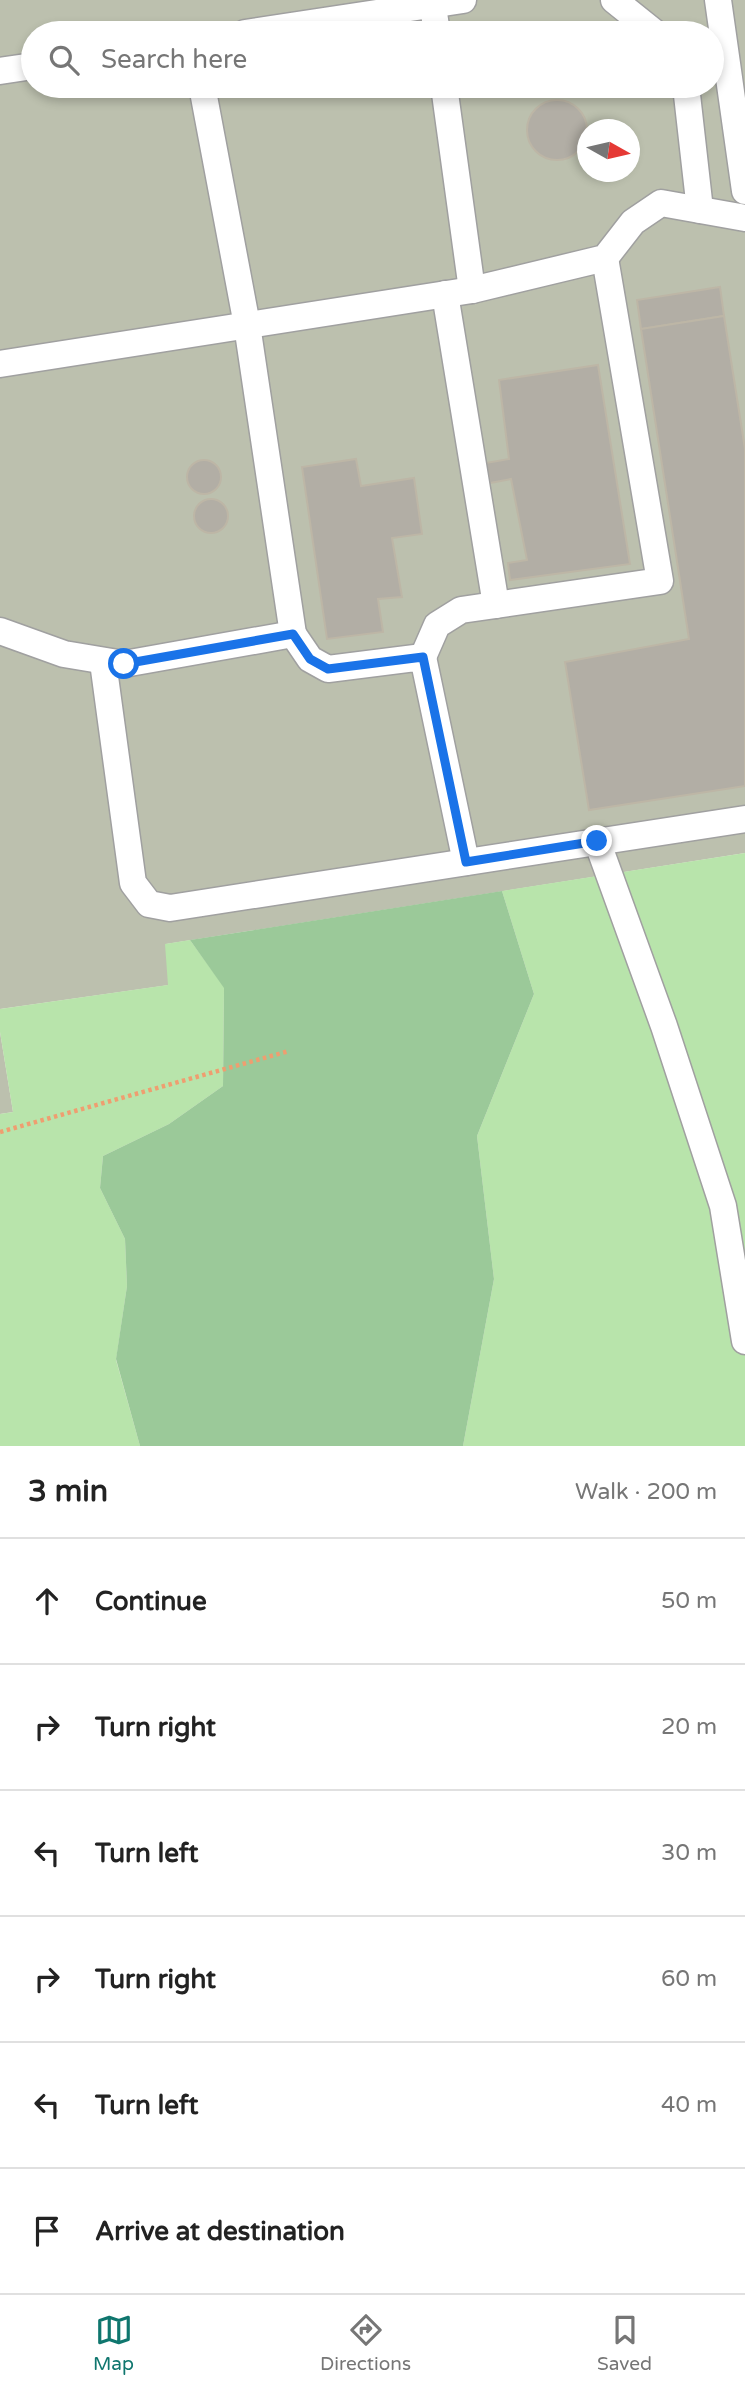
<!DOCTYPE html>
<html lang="en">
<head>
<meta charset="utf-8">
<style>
	body { margin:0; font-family:"Varela Round",sans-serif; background:#f6f6f6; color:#222 }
	.compass { position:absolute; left:577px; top:119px; width:63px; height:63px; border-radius:50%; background:#fff; box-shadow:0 4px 10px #0003; rotate:98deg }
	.stop { position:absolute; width:21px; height:21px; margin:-16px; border:5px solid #1a73e8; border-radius:50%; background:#fff }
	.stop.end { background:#1a73e8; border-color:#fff; box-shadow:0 2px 7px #0008 }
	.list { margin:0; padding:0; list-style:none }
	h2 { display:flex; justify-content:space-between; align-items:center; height:91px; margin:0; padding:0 28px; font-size:30px }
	h2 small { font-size:23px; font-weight:400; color:#767676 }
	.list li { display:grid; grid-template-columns:46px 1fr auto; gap:21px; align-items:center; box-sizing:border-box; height:126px; padding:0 28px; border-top:2px solid #e0e0e0 }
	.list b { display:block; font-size:26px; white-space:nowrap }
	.list em { font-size:23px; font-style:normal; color:#767676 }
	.icon { flex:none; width:38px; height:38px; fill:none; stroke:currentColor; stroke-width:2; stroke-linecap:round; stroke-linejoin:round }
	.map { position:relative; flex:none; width:745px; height:1446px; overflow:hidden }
	.search { position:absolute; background:#fff; box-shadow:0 4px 10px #0003; left:21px; right:21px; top:21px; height:77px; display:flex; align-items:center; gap:18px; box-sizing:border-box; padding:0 24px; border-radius:38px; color:#767676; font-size:26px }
	.sheet { height:847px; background:#fff }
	nav { display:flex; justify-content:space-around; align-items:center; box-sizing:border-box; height:98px; border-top:2px solid #e0e0e0; background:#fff; font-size:19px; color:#767676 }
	nav a { display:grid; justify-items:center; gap:4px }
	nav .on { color:#0f766e }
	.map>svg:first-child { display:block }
	.construction { fill:#bcc0ae; fill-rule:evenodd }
	.grass { fill:#b8e4ab }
	.forest { fill:#9bc999 }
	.building { fill:#b2aea5; stroke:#bdb6a6; stroke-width:2 }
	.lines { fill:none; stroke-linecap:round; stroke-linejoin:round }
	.minor-casing { stroke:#a0a0a0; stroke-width:29 }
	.path { stroke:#ef9e70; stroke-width:4.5; stroke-dasharray:3.5 3.5; stroke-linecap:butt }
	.minor { stroke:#fff; stroke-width:26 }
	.route { stroke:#1a73e8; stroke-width:9 }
</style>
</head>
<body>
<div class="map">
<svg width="745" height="1446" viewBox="0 0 745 1446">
	<rect width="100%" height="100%" fill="#edece2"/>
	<g class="construction">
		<path d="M0,0H745V853L166,944L169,985L0,1009ZM33,33H712V86H33ZM588,130H630V172H588Z"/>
		<path d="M0,1032L13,1112L0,1114Z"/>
	</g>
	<g class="grass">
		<path d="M745,853V1446H463L494,1279L477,1136L534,994L502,891Z"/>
		<path d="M190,940L224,987L223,1086L169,1124L103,1156L100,1188L125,1239L127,1286L116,1360L140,1446H0V1114L13,1112L0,1032V1009L168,985L165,944Z"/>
	</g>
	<path class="forest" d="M502,891L534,994L477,1136L494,1279L463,1446H140L116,1359L127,1286L125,1239L100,1188L103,1156L169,1124L223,1086L224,988L190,940Z"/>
	<g class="building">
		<path d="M544,24L557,27L566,33H524Z"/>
		<circle cx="557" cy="130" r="30"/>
		<path d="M720,287L724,316L641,329L637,300Z"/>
		<path d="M724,316L745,449V786L589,810L565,662L689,639L641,329Z"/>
		<path d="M598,365L630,564L510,580L508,563L527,560L511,479L490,483L486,463L509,459L499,380Z"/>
		<path d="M356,459L361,486L414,478L422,534L392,538L402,597L378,599L383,632L327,639L302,467Z"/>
		<circle cx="204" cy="477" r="17"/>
		<circle cx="211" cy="516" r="17"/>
	</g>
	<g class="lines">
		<g class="minor-casing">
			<g id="minor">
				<path d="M432,0L437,33"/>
				<path d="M614,0L655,33"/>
				<path d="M718,0L745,191"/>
				<path d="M245,33L463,0"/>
				<path d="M0,71L33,66"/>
				<path d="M444,86L472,290"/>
				<path d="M686,86L700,210"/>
				<path d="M445,294L496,605"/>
				<path d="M0,364L472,290L605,258L633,222L661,203L745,218"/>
				<path d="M0,631L64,654L124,664L293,634L247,325L202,86"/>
				<path d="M293,634L310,659L328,669L423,657L466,862"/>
				<path d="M423,657L437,625L461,610L660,581L605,258"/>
				<path d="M103,662L133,883L149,904L170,908L745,819"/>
				<path d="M597,841L664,1026L723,1206L745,1341"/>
			</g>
		</g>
		<path class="path" d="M0,1132L289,1051"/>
		<use href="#minor" class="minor"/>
	</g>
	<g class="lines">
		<path class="route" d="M124,664L293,634L310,659L328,669L423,657L466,862L597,841"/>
	</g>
</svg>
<svg class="compass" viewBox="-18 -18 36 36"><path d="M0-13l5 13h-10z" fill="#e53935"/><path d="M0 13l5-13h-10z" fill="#767676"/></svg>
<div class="stop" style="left:124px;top:664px"></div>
<div class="stop end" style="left:597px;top:841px"></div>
<div class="search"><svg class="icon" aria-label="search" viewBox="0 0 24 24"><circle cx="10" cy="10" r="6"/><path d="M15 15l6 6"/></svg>Search here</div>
</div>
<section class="sheet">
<h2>3 min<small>Walk · 200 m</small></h2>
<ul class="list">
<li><svg class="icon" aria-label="ahead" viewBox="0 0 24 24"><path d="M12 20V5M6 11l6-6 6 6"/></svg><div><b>Continue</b></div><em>50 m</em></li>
<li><svg class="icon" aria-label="right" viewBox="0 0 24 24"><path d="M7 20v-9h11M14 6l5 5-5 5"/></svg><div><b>Turn right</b></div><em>20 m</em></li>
<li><svg class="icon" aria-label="left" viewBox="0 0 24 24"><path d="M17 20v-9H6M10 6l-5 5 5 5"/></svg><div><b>Turn left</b></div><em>30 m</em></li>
<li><svg class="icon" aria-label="right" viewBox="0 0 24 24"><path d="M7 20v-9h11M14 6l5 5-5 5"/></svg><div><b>Turn right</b></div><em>60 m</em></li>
<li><svg class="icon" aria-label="left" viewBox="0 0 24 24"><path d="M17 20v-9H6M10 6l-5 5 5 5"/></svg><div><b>Turn left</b></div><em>40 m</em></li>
<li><svg class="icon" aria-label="arrive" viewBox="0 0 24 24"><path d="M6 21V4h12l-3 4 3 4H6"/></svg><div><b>Arrive at destination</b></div></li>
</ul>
</section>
<nav>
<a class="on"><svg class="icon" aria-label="map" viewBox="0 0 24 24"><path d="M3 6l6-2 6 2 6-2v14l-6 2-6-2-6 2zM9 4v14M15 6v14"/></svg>Map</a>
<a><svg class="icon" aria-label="directions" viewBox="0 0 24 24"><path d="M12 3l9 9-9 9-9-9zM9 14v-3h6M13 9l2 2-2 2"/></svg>Directions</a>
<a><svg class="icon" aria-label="saved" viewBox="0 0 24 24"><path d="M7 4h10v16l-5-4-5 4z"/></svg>Saved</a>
</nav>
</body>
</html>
